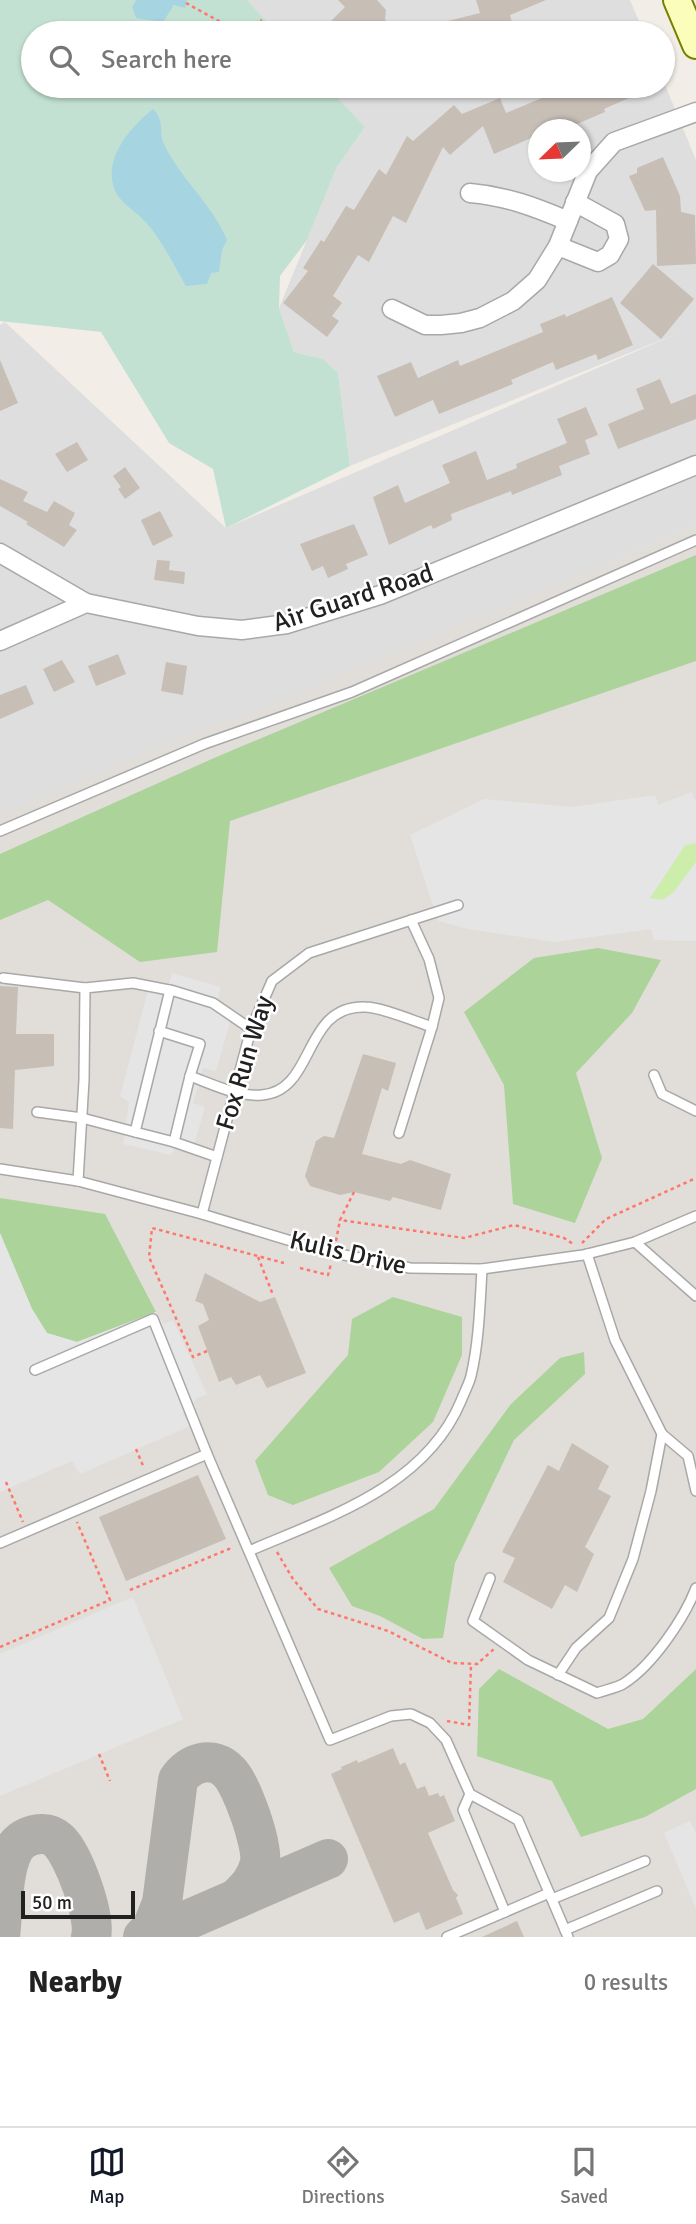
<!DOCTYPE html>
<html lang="en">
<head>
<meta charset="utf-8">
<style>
	body { margin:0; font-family:Signika,sans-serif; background:#f6f6f6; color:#222 }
	.compass { position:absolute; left:528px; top:119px; width:63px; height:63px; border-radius:50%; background:#fff; box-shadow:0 2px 5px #0004; rotate:247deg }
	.scale { position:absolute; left:21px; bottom:18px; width:114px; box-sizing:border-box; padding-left:7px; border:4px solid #212121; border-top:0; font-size:19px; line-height:24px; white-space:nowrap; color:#212121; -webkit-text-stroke:5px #fff; paint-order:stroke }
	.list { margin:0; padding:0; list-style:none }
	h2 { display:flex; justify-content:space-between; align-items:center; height:91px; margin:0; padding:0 28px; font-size:30px }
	h2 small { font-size:23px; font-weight:400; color:#767676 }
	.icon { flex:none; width:38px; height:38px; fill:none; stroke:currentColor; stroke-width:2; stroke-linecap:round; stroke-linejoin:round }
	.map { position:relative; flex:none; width:696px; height:1937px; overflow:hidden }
	.search { position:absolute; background:#fff; box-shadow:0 2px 5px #0004; left:21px; right:21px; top:21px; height:77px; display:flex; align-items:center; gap:18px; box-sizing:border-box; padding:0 24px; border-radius:38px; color:#767676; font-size:26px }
	.sheet { height:189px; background:#fff }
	nav { display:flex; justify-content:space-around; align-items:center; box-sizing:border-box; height:98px; border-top:2px solid #e0e0e0; background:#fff; font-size:19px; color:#767676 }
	nav a { display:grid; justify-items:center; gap:4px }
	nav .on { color:#111827 }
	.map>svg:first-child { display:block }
	.residential { fill:#dfdede; fill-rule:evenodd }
	.airport { fill:#e1ded9 }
	.grass { fill:#cdeeab }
	.forest { fill:#acd39a }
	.wetland { fill:#c3e1d3 }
	.parking { fill:#e5e5e5 }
	.water { fill:#a6d5e1 }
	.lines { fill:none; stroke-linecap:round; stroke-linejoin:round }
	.taxiway { stroke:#b0aeab; stroke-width:40 }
	.building { fill:#c7beb6 }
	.service-casing { stroke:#a8a8a8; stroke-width:12 }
	.minor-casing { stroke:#a8a8a8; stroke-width:21 }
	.secondary-casing { stroke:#758000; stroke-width:30 }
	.path { stroke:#ff776b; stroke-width:2.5; stroke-dasharray:3.5 3.5; stroke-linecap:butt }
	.service { stroke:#fff; stroke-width:9 }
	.minor { stroke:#fff; stroke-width:18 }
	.secondary { stroke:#fbfdba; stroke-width:26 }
	.labels { text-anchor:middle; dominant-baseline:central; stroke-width:5; stroke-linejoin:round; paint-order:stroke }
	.street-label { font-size:26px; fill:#212121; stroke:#fff }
</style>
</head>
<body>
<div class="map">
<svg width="696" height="1937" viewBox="0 0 696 1937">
	<rect width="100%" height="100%" fill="#f2eee7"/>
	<g class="residential">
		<path d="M247,0H630L644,33H278Z"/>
		<path d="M663,80L696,160V526L0,821V325L5,322L226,528L681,332L350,466L338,373L323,359L294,352L279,308L337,167L365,127L327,86H663ZM538,130H580V172H538Z"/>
	</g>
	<path class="airport" d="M696,526V1937H0V815L171,741L270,705Z"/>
	<path class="grass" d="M696,843V862L673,893L662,900L650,898L685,845Z"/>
	<g class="forest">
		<path d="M696,555V661L230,821L217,952L140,962L48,900L0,920V854L214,758Z"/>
		<path d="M598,948L661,960L632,1013L576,1073L602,1158L575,1223L513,1204L504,1085L464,1012L534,958Z"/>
		<path d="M0,1198L105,1214L156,1312L77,1342L47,1333L32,1309L0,1233Z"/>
		<path d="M393,1297L462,1317V1355L433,1422L379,1472L293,1505L268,1495L255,1461L348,1355L352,1319Z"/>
		<path d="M584,1352L585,1374L514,1440L455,1563L443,1638L423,1639L380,1616L352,1606L329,1568L434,1509L511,1404L560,1358Z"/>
		<path d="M499,1669L608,1729L643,1719L696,1669V1789L645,1817L581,1837L552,1781L477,1756L479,1689Z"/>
	</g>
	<path class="wetland" d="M0,0H136L132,7L174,6L176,0H247L278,33H33V86H327L365,127L337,167L307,240L280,276L279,308L294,352L323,359L338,373L350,466L226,528L213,469L169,443L101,332L0,321Z"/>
	<g class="parking">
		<path d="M692,792L694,799H696V843L685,845L650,898L662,900L673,893L696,862V941L654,940L651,929L554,942L468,929L438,921L410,835L484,799L572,807L655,795L658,805Z"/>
		<path d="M172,973L221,987L216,1004L234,1009L216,1071L203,1068L193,1103L205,1107L194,1145L179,1141L171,1155L123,1144L129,1102L120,1096L149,987L167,992Z"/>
		<path d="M0,1233L32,1309L47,1333L77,1342L156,1312L164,1324L173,1320L207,1394L195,1399L194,1404L197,1407L182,1413L190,1426L80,1474L72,1461L0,1492Z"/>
		<path d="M133,1597L183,1719L0,1796V1654Z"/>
		<path d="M690,1821L696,1833V1909L664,1833Z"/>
	</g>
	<g class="water">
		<path d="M136,0H187L185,8L174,5L163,22L136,18L132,7Z"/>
		<path d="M153,109C166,122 158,132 164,144C181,180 211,202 227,240L222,250L219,272L211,273L207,284L186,286C174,266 164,244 149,226C141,215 126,207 118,196C98,164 129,128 153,109Z"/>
	</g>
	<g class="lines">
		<g class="taxiway">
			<path d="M0,1937C3,1912 2,1873 13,1851C17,1843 25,1837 34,1835C43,1833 52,1834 59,1841C74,1856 96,1916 91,1937"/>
			<path d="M143,1937L152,1928L162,1903L178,1780C189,1762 214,1755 229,1772C242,1785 263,1845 260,1863C256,1879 248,1888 236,1899"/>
			<path d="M148,1937L328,1859"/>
		</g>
	</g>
	<g class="building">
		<path d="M338,0H377L386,10L385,20L408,33H343L330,22L345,7Z"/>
		<path d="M476,0H546L510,15L513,26L489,33H416V29L480,13Z"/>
		<path d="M554,86H656L604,109L605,112L563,130H538V135L494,154L483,126L450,155L443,147L406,223L393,216L369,262L358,255L333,296L342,303L332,316L339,321L327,337L283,303L308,271L303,268L321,240L324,242L346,206L354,210L379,169L386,175L407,136L413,141L454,105L462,114L500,98L506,113L556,92Z"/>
		<path d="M663,157L680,196L681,212L695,215L696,264L657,266L656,210L645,211L629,176L637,173V168Z"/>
		<path d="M653,264L694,299L661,339L620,303Z"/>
		<path d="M612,297L633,345L598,360L596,354L556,370L553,362L511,380L513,384L439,414L433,400L395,417L377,376L411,362L418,378L458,360L460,366L543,332L540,324L565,314L566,317Z"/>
		<path d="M0,360L18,403L0,411Z"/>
		<path d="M660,379L671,404L696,394V419L618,449L608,424L644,409L636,389Z"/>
		<path d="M586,407L598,435L585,440L590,454L559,466L562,475L512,495L511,491L451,514L452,520L433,529L431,525L389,545L373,497L398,485L405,503L450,483L442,465L476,451L487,480L517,468L516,464L567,443L557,419Z"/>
		<path d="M77,442L88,460L67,472L55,454Z"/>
		<path d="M125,467L140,488L125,499L118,489L121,487L113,476Z"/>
		<path d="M0,479L28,492L23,501L47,512L54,501L75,513L69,525L77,530L64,547L26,524L28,522L0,506Z"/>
		<path d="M160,511L173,536L153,546L141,520Z"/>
		<path d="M354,524L368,555L346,564L348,569L328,578L323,566L312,571L300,544Z"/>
		<path d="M157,560L170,561L169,570L185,572L184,584L154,580Z"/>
		<path d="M118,654L126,674L96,686L88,666Z"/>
		<path d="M62,660L75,682L54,692L43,669Z"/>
		<path d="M166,662L187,666L183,695L161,691Z"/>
		<path d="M26,685L34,704L0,719V695Z"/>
		<path d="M0,986L18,987L16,1034H54V1066L15,1070L13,1129L0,1128Z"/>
		<path d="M363,1054L396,1063L388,1091L382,1088L362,1154L401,1164L410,1160L451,1174L441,1210L393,1197L390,1201L354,1192L340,1195L310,1186L305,1176L316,1141L324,1136L334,1138Z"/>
		<path d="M205,1273L260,1302L275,1297L306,1373L267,1388L260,1375L236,1385L231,1377L219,1382L198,1326L209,1320L203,1304L195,1301Z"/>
		<path d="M572,1443L609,1466L598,1489L611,1496L585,1547L594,1554L577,1592L565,1585L552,1609L503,1582L515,1558L502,1552L548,1465L559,1471Z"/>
		<path d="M198,1475L226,1539L126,1581L99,1517Z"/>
		<path d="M393,1748L400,1765L405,1762L417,1789L425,1786L429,1796L438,1793L440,1797L444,1795L455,1821L428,1833L453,1890L458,1895L456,1898L463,1914L426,1930L419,1912L394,1923L331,1774L342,1769L341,1767L357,1760L358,1763Z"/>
		<path d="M517,1921L524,1937H482Z"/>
	</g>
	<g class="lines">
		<g class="service-casing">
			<g id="service">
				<path d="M0,831L204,744L352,692L696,540"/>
				<path d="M411,920L429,959L439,998L432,1027"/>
				<path d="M3,978L85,988"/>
				<path d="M159,1031L200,1044L190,1076L174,1142L135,1132L170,990"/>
				<path d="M654,1075L662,1094L696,1111"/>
				<path d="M190,1076C212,1084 237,1097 262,1095C316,1091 302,1005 365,1007C381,1007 414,1021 432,1027L399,1133"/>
				<path d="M37,1112L82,1118L135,1132"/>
				<path d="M174,1142L217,1157"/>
				<path d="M0,1169L78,1181L202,1214L324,1251L410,1268L482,1269L583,1255L635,1242L696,1216"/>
				<path d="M78,1181L84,1080L85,988L133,983L174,991L213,1003L251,1029"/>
				<path d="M202,1214L251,1029L272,981L309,953L458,905"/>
				<path d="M635,1242L696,1296"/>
				<path d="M587,1254L615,1340L662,1434L688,1456L696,1491"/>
				<path d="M35,1370L153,1319L207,1454L330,1740L391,1716L411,1714L430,1723L446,1740L470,1794L518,1820L568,1937"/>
				<path d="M0,1543L207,1454"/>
				<path d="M249,1551C328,1517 425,1487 461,1401C464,1393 469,1384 471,1376C479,1342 480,1304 482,1269"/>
				<path d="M490,1578L473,1621L528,1660L597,1693C605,1690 616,1688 623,1684C652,1666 684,1619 696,1588"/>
				<path d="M558,1675L576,1648L609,1618L633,1559L651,1491L662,1434"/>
				<path d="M470,1794L463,1810L505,1912"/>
				<path d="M552,1899L645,1861"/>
				<path d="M565,1930L657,1891"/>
				<path d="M447,1937L549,1893"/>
			</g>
		</g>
		<g class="minor-casing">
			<g id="minor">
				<path d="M470,193C506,196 535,207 568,221"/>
				<path d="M558,246L598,262L610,255L619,239L615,224L575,202"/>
				<path d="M392,309L425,325H441L461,323L480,318L513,301L537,280L558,246L588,171L614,142L696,112"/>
				<path d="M0,553L86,603"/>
				<path d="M0,641L86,603L198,626L242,630L287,624L380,595L696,465"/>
			</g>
		</g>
		<g class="secondary-casing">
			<path id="secondary" d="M677,0L696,45"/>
		</g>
		<g class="path">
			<path d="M186,3L237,31L243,30L262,20"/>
			<path d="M354,1192L340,1220L464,1238L514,1225L564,1238L573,1244"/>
			<path d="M336,1241L340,1220"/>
			<path d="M582,1243L606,1219L696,1178"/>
			<path d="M258,1257L273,1295"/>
			<path d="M300,1268L328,1275L331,1264"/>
			<path d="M207,1351L193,1357L149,1257L152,1228L284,1263"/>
			<path d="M136,1449L144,1468"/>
			<path d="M6,1482L23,1522"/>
			<path d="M277,1552L293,1579L318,1609L388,1631L452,1663L477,1664L494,1649"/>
			<path d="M130,1590L229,1549L232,1545"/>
			<path d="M0,1647L110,1600L77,1522"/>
			<path d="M447,1721L469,1725L471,1665"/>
			<path d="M99,1754L110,1781"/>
		</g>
		<use href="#service" class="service"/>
		<use href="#minor" class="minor"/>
		<use href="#secondary" class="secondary"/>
	</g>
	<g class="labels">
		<g class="street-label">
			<text transform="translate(353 598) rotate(-18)">Air Guard Road</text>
			<text transform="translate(245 1063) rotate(-73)">Fox Run Way</text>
			<text transform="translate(348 1253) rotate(13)">Kulis Drive</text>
		</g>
	</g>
</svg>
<svg class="compass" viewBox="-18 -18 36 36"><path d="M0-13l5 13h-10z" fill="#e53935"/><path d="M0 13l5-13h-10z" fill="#767676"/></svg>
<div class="scale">50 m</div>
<div class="search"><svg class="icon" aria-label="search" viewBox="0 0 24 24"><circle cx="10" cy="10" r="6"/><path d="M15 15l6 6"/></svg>Search here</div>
</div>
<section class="sheet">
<h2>Nearby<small>0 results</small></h2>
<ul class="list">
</ul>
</section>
<nav>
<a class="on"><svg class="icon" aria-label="map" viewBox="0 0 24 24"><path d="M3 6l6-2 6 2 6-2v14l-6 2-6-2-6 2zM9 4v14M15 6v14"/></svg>Map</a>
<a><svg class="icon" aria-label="directions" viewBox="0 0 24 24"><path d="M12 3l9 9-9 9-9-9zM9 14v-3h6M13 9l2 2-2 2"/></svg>Directions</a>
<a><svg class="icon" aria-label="saved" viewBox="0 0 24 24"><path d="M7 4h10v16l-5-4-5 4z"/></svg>Saved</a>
</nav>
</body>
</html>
